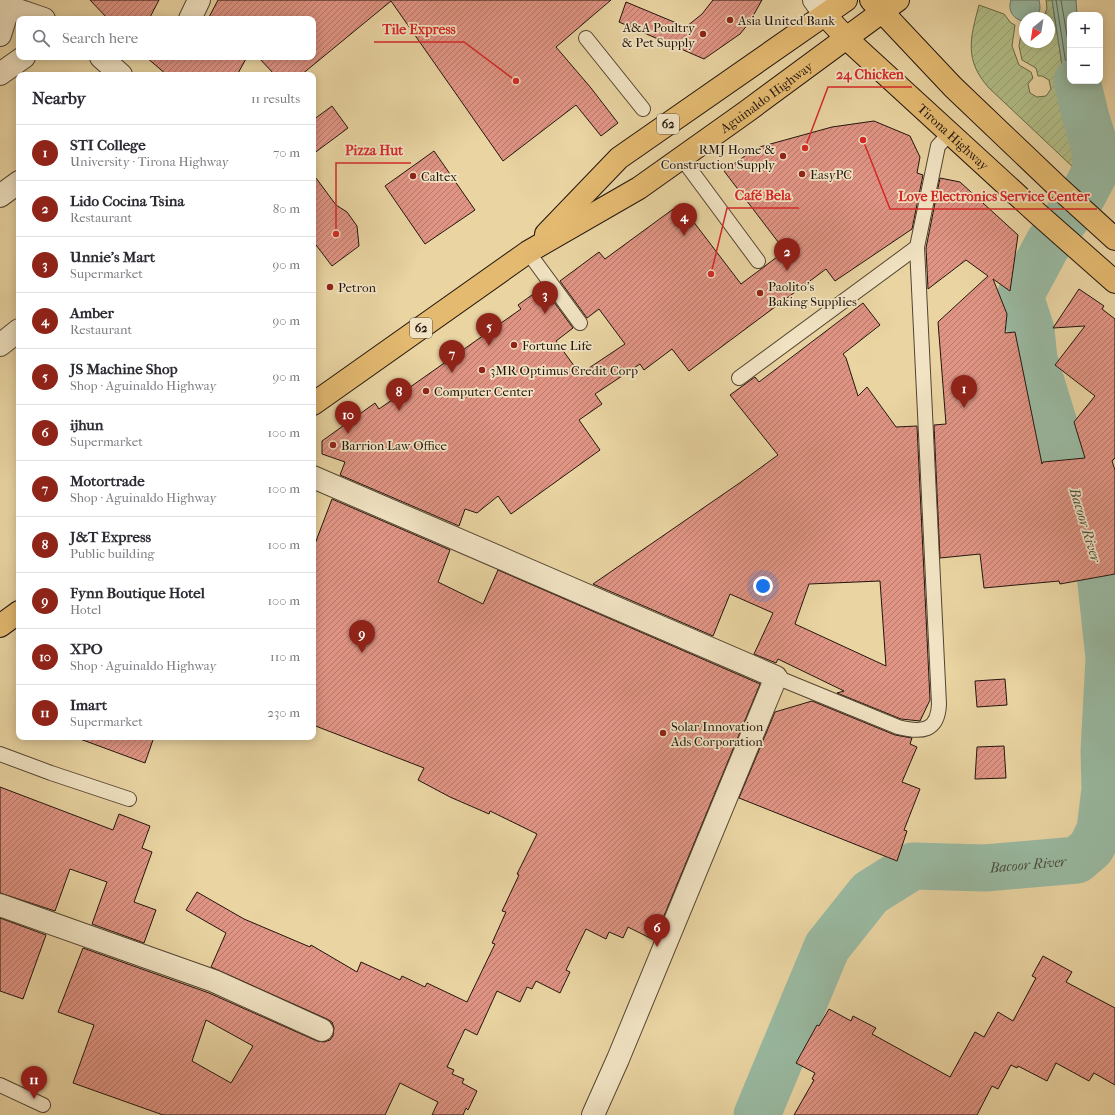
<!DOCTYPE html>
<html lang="en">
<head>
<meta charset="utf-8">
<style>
	body { margin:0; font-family:"IM FELL French Canon",serif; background:#f2f2f3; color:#2b2b33 }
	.controls { position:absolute; right:12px; top:12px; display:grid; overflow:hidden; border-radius:8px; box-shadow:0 2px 10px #0003 }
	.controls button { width:36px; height:36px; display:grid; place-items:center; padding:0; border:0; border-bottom:1px solid #e1e1e2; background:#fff; color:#2b2b33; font:20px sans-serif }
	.compass { position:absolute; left:1019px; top:12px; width:36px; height:36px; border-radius:50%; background:#fff; box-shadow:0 2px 10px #0003; rotate:210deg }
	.you { position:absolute; left:763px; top:586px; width:14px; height:14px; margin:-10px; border:3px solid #fff; border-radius:50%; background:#1a73e8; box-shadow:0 0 0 6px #1a73e833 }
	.badge { display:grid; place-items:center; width:26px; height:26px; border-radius:50%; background:#8f2418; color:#fff; font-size:13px; font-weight:700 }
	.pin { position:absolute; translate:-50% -33px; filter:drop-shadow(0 1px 2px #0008) }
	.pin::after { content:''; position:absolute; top:21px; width:14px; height:12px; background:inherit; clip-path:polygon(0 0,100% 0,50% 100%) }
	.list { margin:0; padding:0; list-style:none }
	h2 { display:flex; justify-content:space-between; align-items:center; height:52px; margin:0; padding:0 16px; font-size:17px }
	h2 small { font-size:13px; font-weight:400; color:#7c7c81 }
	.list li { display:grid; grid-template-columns:26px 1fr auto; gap:12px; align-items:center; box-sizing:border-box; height:56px; padding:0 16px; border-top:1px solid #e1e1e2 }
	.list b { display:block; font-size:15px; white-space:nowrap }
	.list p { margin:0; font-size:13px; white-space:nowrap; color:#7c7c81 }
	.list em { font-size:13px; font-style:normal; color:#7c7c81 }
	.icon { flex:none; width:22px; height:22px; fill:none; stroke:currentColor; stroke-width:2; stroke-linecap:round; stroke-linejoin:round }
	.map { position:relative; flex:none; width:1115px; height:1115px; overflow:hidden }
	.search { position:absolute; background:#fff; box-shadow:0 2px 10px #0003; left:16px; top:16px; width:300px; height:44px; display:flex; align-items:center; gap:10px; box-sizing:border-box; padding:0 14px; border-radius:8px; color:#7c7c81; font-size:15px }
	.panel { position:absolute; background:#fff; box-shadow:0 2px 10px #0003; left:16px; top:72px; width:300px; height:668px; border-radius:8px }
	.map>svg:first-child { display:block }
	.garden { fill:url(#garden-furrows); stroke:#6a6a4a }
	.water { fill:#99b9a1; stroke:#697766 }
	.pier { fill:#e9d4a2 }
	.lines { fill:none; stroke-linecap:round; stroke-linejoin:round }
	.shore { stroke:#5e6757; stroke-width:1 }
	.stream { stroke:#697766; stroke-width:8 }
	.river { stroke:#99b9a1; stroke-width:47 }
	.building { fill:url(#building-hatch); stroke:#22150d; fill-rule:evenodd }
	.lane-casing { stroke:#544532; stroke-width:16 }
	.street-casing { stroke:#544532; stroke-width:24 }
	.primary-casing { stroke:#22150d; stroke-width:24 }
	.highway-casing { stroke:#22150d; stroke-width:24 }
	.lane { stroke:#f1e3c3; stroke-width:14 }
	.street { stroke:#f1e3c3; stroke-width:22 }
	.primary { stroke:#e4ba71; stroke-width:22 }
	.highway { stroke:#e4ba71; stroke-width:22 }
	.poi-dot { fill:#8f2418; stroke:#f1e3c3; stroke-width:1.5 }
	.labels { text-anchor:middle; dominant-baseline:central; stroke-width:3.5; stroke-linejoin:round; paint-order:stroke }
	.shield { fill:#f1e3c3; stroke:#605344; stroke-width:1 }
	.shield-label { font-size:12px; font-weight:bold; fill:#22150d }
	.poi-label { font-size:13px; fill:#22150d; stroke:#f1e3c3; text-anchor:start }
	.street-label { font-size:13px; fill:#22150d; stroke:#f1e3c3 }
	.water-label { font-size:14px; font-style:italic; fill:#4c4e41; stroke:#f1e3c3 }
	.leader { fill:none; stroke:#d62828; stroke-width:1.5 }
	.callout-dot { fill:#d62828; stroke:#f1e3c3; stroke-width:1.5 }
	.callout-label { font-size:14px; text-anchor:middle; font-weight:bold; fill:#d62828; stroke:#f1e3c3; stroke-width:3.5; stroke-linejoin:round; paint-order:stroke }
</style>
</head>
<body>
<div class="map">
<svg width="1115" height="1115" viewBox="0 0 1115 1115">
	<defs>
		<pattern id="garden-furrows" width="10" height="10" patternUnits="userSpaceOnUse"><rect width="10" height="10" fill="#b2be88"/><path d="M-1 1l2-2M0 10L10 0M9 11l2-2" fill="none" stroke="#99a274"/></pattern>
		<pattern id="building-hatch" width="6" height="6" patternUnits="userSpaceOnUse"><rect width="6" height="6" fill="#e09484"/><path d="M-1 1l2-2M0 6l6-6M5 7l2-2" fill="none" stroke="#b5786a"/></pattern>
	</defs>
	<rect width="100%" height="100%" fill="#e9d4a2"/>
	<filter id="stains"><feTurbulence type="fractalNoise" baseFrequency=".005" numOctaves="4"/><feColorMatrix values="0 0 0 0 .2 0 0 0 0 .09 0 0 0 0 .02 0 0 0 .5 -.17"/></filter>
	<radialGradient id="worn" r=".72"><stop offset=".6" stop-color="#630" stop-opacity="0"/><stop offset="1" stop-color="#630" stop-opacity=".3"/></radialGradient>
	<path class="garden" d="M1046,0H1052L1074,142L1076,170L989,88C964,60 970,39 979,5L1004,14L1011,23L1015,25L1012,46L1019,65L1031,72L1033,78L1028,84L1030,93L1037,97L1046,96L1051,89L1049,80L1042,76H1038L1036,68L1022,60L1019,46L1022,28H1025V42H1049V18H1043L1047,9Z"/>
	<g class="water">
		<path d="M1011,0H1039C1042,13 1038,18 1025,18V21C1014,21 1007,10 1011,0Z"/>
		<path d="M1052,0H1076L1077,15H1070V81H1087L1093,104L1104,127L1115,159V173L1105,195L1076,176L1074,142Z"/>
	</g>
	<path class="pier" d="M1076,170L1106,196L1094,214L1054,265L1025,240L1061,194L1074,175Z"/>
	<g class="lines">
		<g class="shore">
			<path d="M1056,0L1078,141L1080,176L1074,186"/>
			<path d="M1061,0L1070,53"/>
			<path d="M1083,81L1089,105L1109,154L1112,156H1115"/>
			<path d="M1078,189L1084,180L1085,175L1083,141L1075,87L1076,85L1079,86L1085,107L1105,156L1110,160L1115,161"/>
			<path d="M1082,193L1089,183L1091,177L1089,141L1091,139L1103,164L1092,188L1086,196"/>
			<path d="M1090,200C1093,197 1096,193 1098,189C1102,180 1104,167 1115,167"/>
			<path d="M1039,231L1033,240V242L1051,257L1059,249"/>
		</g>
		<path class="stream" d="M1100,830L1115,832"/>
		<path class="river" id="s1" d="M757,1115L827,947L870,893L913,866L985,868L1077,860L1091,848L1100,830L1105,789L1104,751L1109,658L1100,574L1034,359L1031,330L1020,296L1049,242L1083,195L1095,172L1096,159L1094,144L1086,118L1077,81"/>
	</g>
	<g class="building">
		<path d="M90,0H159L149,19H108Z"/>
		<path d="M218,0H611L556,47L591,88L618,123L601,136L576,105L503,161L391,1L301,75H275L258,57H313V19H208Z"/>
		<path d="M713,0H762L749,23L740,34L704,59L619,22L626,2L686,27L702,14Z"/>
		<path d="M146,57H247L237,75H167Z"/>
		<path d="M332,106L348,128L313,154V120Z"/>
		<path d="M874,121L910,136L920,157L917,173L923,175L912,229L835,281L826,269L689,371L672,349L644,370L640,364L595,394L602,404L579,420L600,450L511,514L498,496L477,513L465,509L459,526L340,475L345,462L322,454V441L375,403L379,409L521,309L518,305L543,287L573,328L556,341L580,374L625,344L599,309L587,318L560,281L599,252L605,259L680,204L741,284L785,251L724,171L756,148L832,127Z"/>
		<path d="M434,151L475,210L425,244L385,186Z"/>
		<path d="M313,174L336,205L347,212L357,226L359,246L332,266L313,241Z"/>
		<path d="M940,178L960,182L1018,235L1010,291L993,279L1007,314L1005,333L1015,332L1042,464L1043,462L1085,458L1074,422L1095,396L1055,365L1085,326L1053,328L1079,289L1104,306L1102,309L1115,319V458L1112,461L1115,470V574L1060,584L1059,581L984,588L980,554L940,558L934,425L946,424L938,322L988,276L966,260L928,289L926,248Z"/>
		<path d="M863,303L880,325L843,354L846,358L858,396L867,387L896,427L917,426L930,700L920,721L901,719L837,693L844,691L778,659L776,663L754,654L773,613L730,594L713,636L593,584L741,482L778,455L730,395L755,377L759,382ZM880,581L886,666L795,624L809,584Z"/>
		<path d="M332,499L450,550L438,582L483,604L498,570L760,684L654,940L628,927L623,938L609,932L606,939L586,929L566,970L570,972L560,993L536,981L532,989L527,987L520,1002L497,991L477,1035L465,1029L447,1067L454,1070L452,1074L464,1079L462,1083L477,1091L468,1110L466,1108L463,1115H432L438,1102L400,1083L385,1115H163L73,1083L94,1025L58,1012L83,948L209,993L317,1041L324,1042L330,1040L333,1036L334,1028L332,1022L327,1019L211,967L226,933L186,910L197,892L244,919L310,947L311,945L357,972L361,962L400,980L402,976L425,987L427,983L467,1002L495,944L492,943L506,912L502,911L519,875L517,874L537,834L490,811L489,814L450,797L418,780L424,768L313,725V549ZM206,1020L253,1046L231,1083L192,1061Z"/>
		<path d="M1005,679L1007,705L977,707L975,681Z"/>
		<path d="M812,701L895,735L912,738L910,744L917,747L902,782L920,789L904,830L907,831L897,861L739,798L775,712Z"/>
		<path d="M81,737H154L145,763L80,739Z"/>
		<path d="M1004,746L1006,778L975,779L977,747Z"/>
		<path d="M0,787L113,830L119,814L150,826L142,848L152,852L134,902L156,910L144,943L92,924L107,882L70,869L55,911L0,893Z"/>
		<path d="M0,918L46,935L23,999L0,991Z"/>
		<path d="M1043,956L1072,972L1066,982L1115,1008V1085L1094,1073L1089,1081L1056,1063L1047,1081L1018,1066L1017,1068L1011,1065L998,1089L992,1086L977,1115H794L814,1080L812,1079L815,1073L796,1063L817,1025L819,1026L829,1009L851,1021L853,1016L876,1028L872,1034L950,1077L975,1032L984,1037L998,1012L1013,1021L1036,978L1032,976Z"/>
	</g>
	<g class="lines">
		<g class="lane-casing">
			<g id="lane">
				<path d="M586,38L643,109"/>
				<path d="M681,157L758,261"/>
				<path d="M528,252L580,323"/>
				<path d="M739,378L917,247"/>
				<path d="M776,677L898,727C921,733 938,732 939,704L917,247L938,146L950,133"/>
				<path d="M0,754L51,773L129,799"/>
				<path d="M0,1085L43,1105"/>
			</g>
		</g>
		<g class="street-casing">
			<g id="street">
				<path d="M814,0L825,15"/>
				<path d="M9,7L44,19"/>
				<path d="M190,19L199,0"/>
				<path d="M0,35L11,0"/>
				<path d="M101,57L121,75"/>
				<path d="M0,74L24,57"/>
				<path d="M0,196L19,182"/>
				<path d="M0,345L19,330"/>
				<path d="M313,477L776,677L618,1059L593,1115"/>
				<path d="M0,905L214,981L322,1030"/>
			</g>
		</g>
		<g class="primary-casing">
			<g id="primary">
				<path d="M871,0L953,87L1060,189L1115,239"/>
				<path id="s2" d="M825,15L847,39L1038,214L1115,282"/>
			</g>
		</g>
		<g class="highway-casing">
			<g id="highway">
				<path d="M546,234L619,158L846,0"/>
				<path id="s3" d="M313,404L528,252L639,188L746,112L898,0"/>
				<path d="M0,626L19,612"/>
			</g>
		</g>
		<use href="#lane" class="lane"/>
		<use href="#street" class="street"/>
		<use href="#primary" class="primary"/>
		<use href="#highway" class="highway"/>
	</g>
	<g class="poi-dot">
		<circle cx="730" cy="20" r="4"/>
		<circle cx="703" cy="34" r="4"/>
		<circle cx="783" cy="156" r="4"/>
		<circle cx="802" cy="174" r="4"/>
		<circle cx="413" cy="176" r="4"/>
		<circle cx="330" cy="287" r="4"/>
		<circle cx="760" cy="293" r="4"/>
		<circle cx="514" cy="345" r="4"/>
		<circle cx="482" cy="370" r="4"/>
		<circle cx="426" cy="391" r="4"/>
		<circle cx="333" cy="445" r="4"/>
		<circle cx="663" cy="733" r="4"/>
	</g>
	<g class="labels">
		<g class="shield">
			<rect x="657" y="114" width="22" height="20" rx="3"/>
			<rect x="410" y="318" width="22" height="20" rx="3"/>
		</g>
		<g class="shield-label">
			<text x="668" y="124">62</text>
			<text x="421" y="328">62</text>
		</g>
		<g class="poi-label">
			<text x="738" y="20">Asia United Bank</text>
			<text x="695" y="27" text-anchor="end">A&amp;A Poultry<tspan x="695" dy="15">&amp; Pet Supply</tspan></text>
			<text x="775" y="149" text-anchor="end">RMJ Home &amp;<tspan x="775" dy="15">Construction Supply</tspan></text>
			<text x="810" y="174">EasyPC</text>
			<text x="421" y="176">Caltex</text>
			<text x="768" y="286">Paolito's<tspan x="768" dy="15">Baking Supplies</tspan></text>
			<text x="338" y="287">Petron</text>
			<text x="522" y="345">Fortune Life</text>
			<text x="490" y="370">3MR Optimus Credit Corp</text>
			<text x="434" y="391">Computer Center</text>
			<text x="341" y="445">Barrion Law Office</text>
			<text x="671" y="726">Solar Innovation<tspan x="671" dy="15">Ads Corporation</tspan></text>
		</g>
		<g class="street-label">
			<text stroke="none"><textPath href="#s3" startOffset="548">Aguinaldo Highway</textPath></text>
			<text stroke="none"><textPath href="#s2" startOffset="177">Tirona Highway</textPath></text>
		</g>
		<g class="water-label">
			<text transform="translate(1085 525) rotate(73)">Bacoor River</text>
			<text stroke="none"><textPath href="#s1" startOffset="417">Bacoor River</textPath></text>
		</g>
	</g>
	<path class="leader" d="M516 81L464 42H374M805 148L828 87H912M336 234L336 163H411M711 274L727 208H799M863 140L890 209H1097"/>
	<g class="callout-dot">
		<circle cx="516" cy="81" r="4"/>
		<circle cx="805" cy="148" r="4"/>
		<circle cx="336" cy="234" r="4"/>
		<circle cx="711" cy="274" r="4"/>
		<circle cx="863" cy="140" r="4"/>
	</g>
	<g class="callout-label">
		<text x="419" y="34">Tile Express</text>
		<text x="870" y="79">24 Chicken</text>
		<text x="374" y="155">Pizza Hut</text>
		<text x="763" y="200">Café Bela</text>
		<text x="994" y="201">Love Electronics Service Center</text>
	</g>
	<rect width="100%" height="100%" filter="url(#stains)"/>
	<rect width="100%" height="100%" fill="url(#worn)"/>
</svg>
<div class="controls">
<button>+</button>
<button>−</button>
</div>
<svg class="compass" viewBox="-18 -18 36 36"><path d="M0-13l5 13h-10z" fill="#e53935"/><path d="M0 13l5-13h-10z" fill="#7c7c81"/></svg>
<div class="you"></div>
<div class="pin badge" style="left:964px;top:408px">1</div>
<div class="pin badge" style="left:787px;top:271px">2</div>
<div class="pin badge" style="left:545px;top:314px">3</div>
<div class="pin badge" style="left:684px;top:236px">4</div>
<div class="pin badge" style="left:489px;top:346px">5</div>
<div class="pin badge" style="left:657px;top:947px">6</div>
<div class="pin badge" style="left:452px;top:373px">7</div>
<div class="pin badge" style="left:399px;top:411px">8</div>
<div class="pin badge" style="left:362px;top:653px">9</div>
<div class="pin badge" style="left:348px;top:434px">10</div>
<div class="pin badge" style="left:34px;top:1099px">11</div>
<div class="search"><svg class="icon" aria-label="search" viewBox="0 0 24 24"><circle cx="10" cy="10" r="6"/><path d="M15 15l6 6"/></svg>Search here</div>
<section class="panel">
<h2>Nearby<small>11 results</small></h2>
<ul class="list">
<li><span class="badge">1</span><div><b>STI College</b><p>University · Tirona Highway</p></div><em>70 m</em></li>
<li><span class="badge">2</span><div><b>Lido Cocina Tsina</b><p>Restaurant</p></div><em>80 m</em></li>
<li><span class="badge">3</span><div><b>Unnie's Mart</b><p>Supermarket</p></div><em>90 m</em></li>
<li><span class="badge">4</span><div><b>Amber</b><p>Restaurant</p></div><em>90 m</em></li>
<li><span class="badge">5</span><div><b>JS Machine Shop</b><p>Shop · Aguinaldo Highway</p></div><em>90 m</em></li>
<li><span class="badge">6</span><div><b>ijhun</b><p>Supermarket</p></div><em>100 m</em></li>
<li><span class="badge">7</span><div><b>Motortrade</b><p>Shop · Aguinaldo Highway</p></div><em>100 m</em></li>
<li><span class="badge">8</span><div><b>J&amp;T Express</b><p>Public building</p></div><em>100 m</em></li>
<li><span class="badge">9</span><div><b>Fynn Boutique Hotel</b><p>Hotel</p></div><em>100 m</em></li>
<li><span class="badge">10</span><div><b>XPO</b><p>Shop · Aguinaldo Highway</p></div><em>110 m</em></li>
<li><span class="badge">11</span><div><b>Imart</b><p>Supermarket</p></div><em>230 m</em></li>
</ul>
</section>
</div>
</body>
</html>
